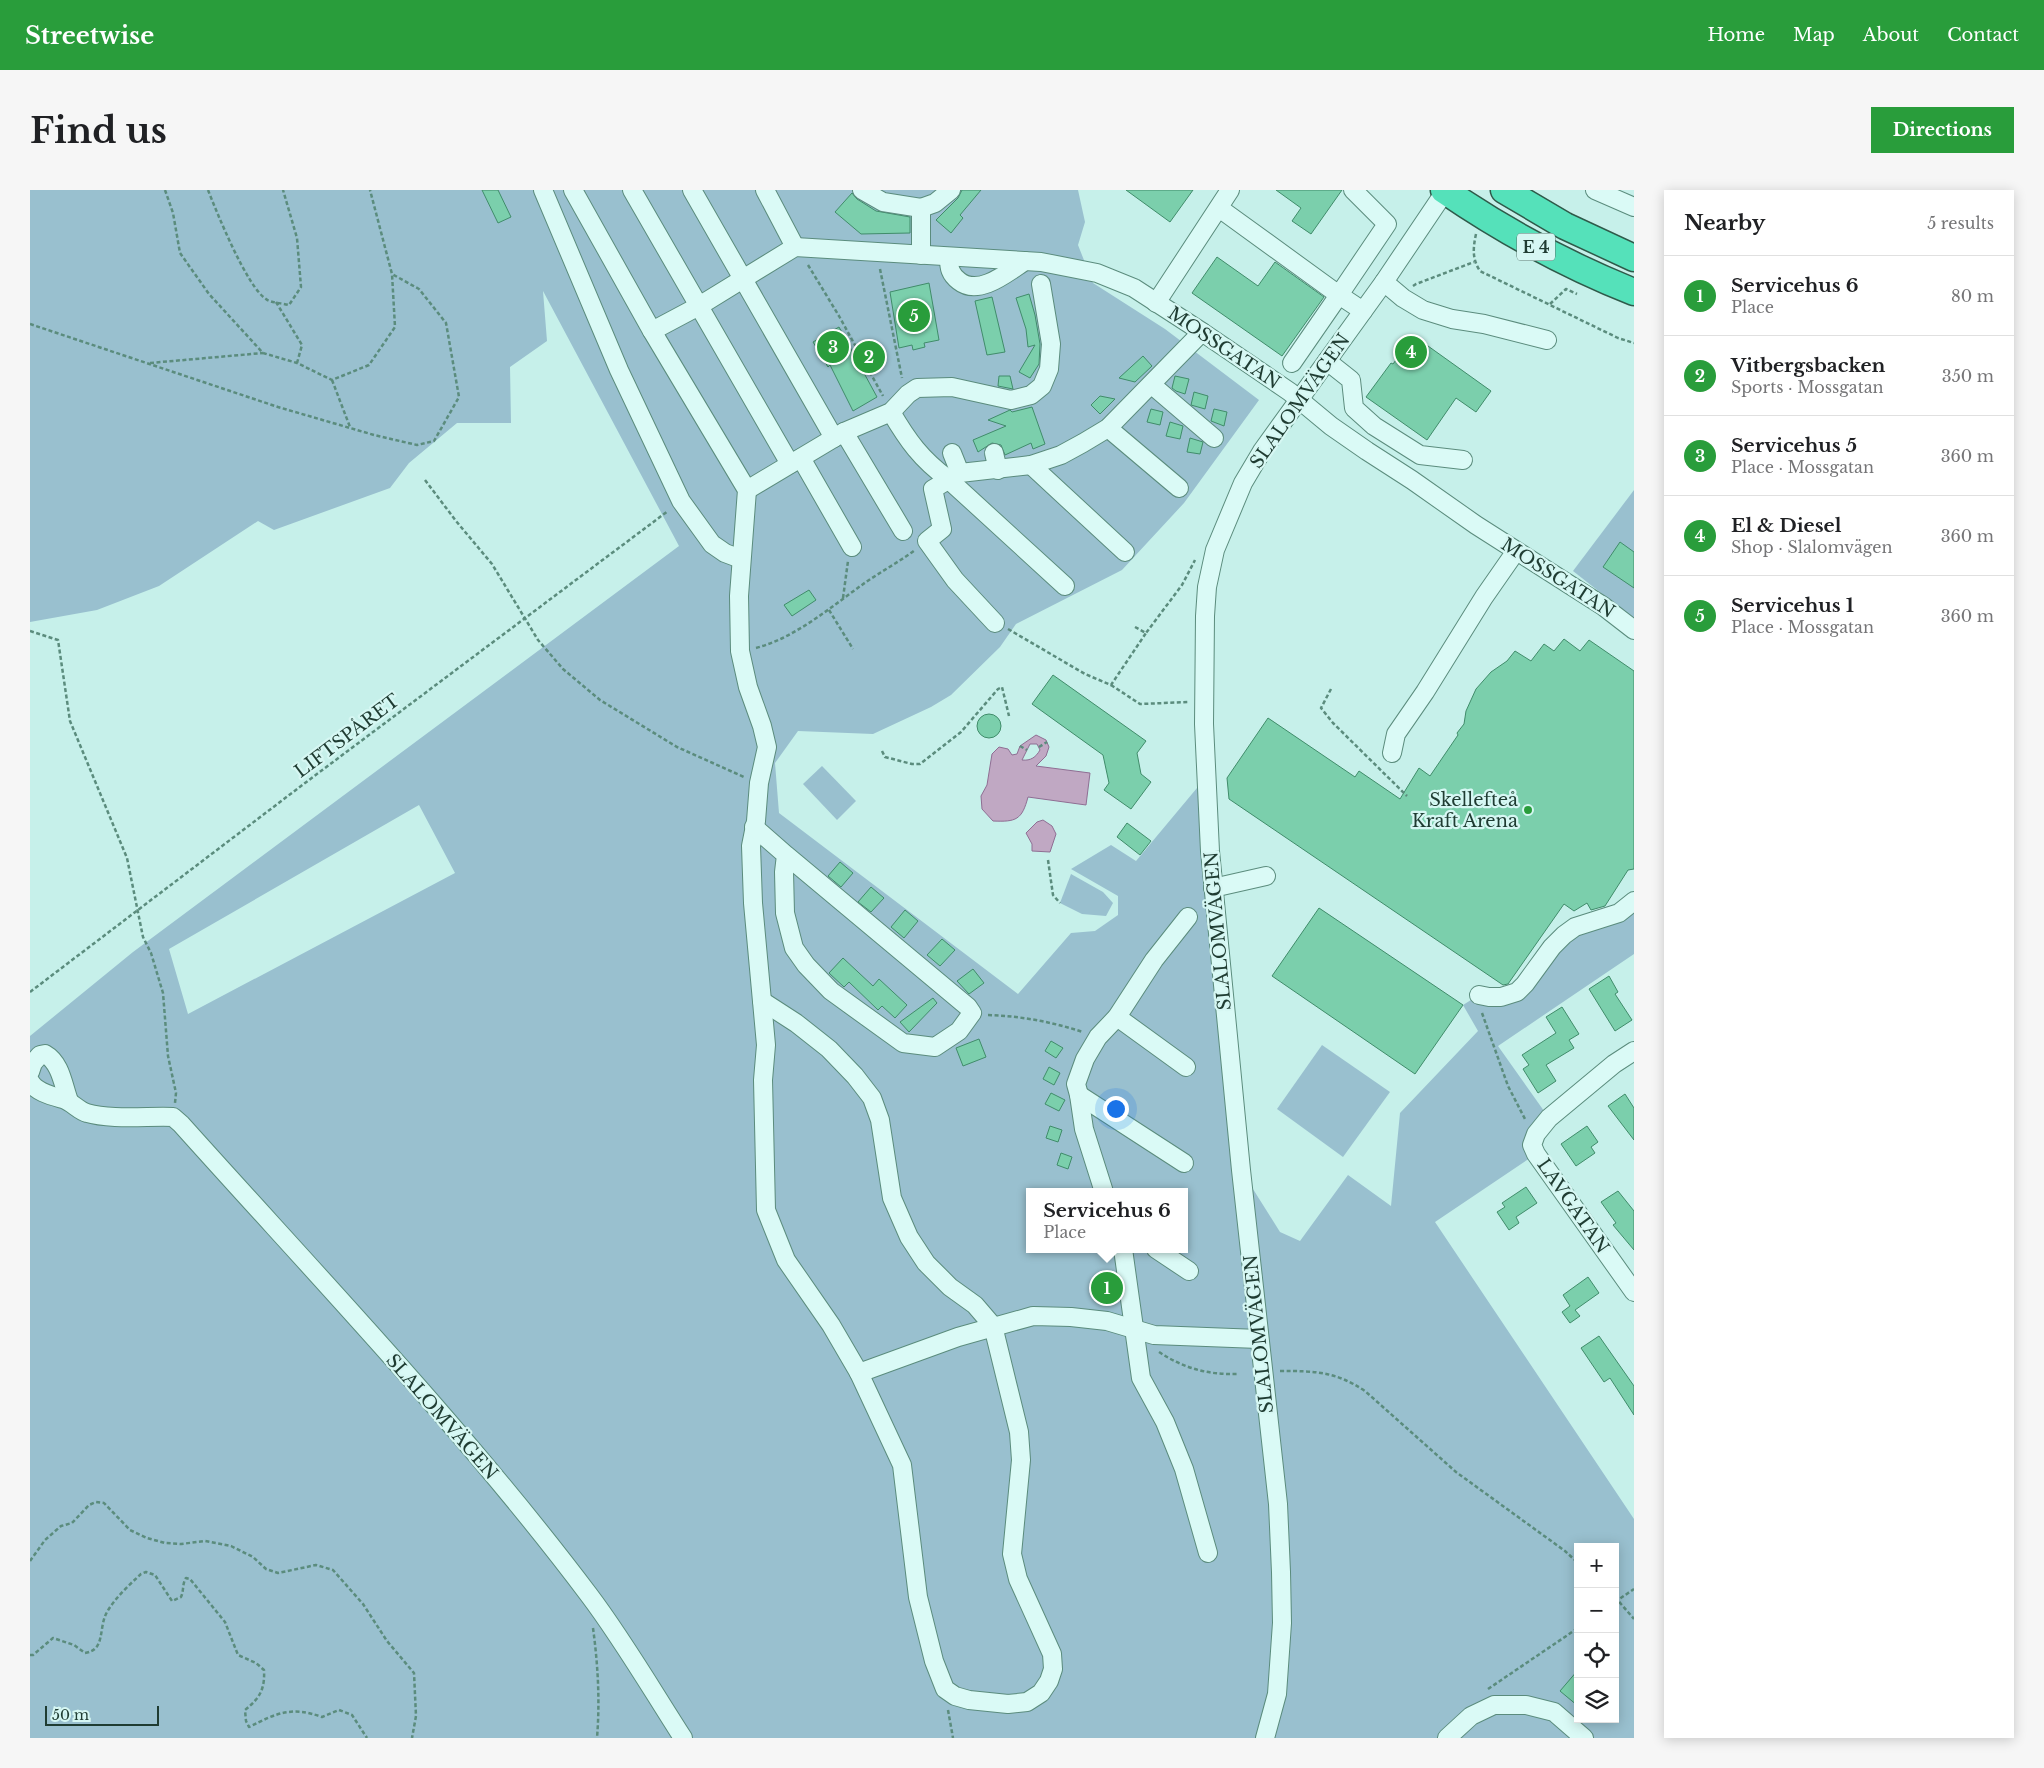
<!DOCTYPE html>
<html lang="en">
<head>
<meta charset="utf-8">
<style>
	body { margin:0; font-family:"Libre Baskerville",serif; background:#f6f6f6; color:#202124 }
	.controls { position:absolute; right:15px; bottom:15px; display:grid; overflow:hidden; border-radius:0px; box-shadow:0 2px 12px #0003 }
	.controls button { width:45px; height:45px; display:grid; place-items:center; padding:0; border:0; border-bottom:1px solid #e0e0e0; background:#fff; color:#202124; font:25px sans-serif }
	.scale { position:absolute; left:15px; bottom:12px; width:114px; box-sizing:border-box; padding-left:5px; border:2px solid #1f3c32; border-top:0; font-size:14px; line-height:18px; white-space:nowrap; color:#1f3c32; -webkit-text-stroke:4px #d6f7f3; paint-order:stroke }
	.you { position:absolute; left:1085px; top:918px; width:18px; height:18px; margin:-12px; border:4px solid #fff; border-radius:50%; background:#1a73e8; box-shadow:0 0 0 8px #1a73e833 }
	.badge { display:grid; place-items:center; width:32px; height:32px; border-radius:50%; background:#299d3b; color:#fff; font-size:16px; font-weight:700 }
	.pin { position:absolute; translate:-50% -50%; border:2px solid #fff; box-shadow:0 1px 5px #0006 }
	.popup { position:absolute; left:996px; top:998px; width:162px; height:65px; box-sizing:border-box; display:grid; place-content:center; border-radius:0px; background:#fff; filter:drop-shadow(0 1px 4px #0005); font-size:16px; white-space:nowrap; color:#757577 }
	.popup b { font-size:19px; color:#202124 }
	.popup::after { content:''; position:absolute; left:50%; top:100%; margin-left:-10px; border:10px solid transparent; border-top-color:#fff }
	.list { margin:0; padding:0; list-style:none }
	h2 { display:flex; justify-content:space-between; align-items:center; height:65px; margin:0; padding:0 20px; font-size:21px }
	h2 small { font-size:16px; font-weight:400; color:#757577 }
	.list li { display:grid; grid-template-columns:32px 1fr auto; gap:15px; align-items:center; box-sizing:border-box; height:80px; padding:0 20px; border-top:1px solid #e0e0e0 }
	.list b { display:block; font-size:19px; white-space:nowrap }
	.list p { margin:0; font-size:16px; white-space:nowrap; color:#757577 }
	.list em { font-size:16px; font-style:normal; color:#757577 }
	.icon { flex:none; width:28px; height:28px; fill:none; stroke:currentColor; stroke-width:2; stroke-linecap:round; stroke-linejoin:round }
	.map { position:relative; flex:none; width:1604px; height:1548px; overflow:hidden; border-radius:0px }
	header { display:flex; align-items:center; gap:30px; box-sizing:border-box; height:70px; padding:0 25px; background:#299d3b; color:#fff }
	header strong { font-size:24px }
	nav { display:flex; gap:28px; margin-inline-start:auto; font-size:18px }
	.intro { display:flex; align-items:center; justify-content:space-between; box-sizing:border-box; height:120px; padding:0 30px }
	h1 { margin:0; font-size:35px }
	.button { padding:12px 22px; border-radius:0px; background:#299d3b; color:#fff; font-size:18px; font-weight:700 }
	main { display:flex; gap:30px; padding:0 30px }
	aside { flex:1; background:#fff; border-radius:0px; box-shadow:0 2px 12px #0003 }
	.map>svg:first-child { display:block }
	.green { fill:#99c0cf; fill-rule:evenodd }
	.water { fill:#c0a8c3; stroke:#8f6e93; fill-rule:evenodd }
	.building { fill:#7bcfac; stroke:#408c6a }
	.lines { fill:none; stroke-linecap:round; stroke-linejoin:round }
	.minor-casing { stroke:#5b8c7d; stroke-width:20 }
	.highway-casing { stroke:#2f5a4a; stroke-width:29 }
	.path { stroke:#5b8c7d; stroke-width:2.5; stroke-dasharray:4 2.5; stroke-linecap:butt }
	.minor { stroke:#dafaf6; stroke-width:18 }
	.highway { stroke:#55e1ba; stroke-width:26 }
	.poi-dot { fill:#299d3b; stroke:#d6f7f3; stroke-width:2 }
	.labels { text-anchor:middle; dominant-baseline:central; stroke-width:4.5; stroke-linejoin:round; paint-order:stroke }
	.shield { fill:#d6f7f3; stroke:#56746c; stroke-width:1 }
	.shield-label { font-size:16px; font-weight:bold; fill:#1f3c32 }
	.street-label { font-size:18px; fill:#1f3c32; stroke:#d6f7f3 }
	.poi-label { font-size:18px; fill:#1f3c32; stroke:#d6f7f3; text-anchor:end }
</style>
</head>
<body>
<header>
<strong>Streetwise</strong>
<nav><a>Home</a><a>Map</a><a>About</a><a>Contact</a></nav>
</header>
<div class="intro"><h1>Find us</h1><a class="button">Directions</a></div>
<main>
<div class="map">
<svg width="1604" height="1548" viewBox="0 0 1604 1548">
	<rect width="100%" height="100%" fill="#c6f0ea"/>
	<g class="green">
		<path d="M0,0H1048L1055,32L1048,55L1063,93L1135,139L1229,210L1154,313L1092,380L986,434L970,457L921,505L901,517L843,544L768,541L745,573L749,623L988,804L1041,743L1065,741L1088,725V706L1041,679L1081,655L1106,671L1177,586L1211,980L1250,1042L1270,1051L1318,985L1361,1016L1370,923L1448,841L1433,815L1449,805L1471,807L1522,757L1604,711V764L1468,856L1519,928L1506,964L1405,1032L1604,1329V1548H0V846L103,762L649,356L513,101L517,151L480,177L481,233H427L379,273L360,298L244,340L228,331L129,396L67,420L0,432ZM389,615L425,683L158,824L139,759ZM1000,1002H1154V1059H1000ZM1548,1357H1585V1529H1548Z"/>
		<path d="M1604,300V429L1543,381Z"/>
		<path d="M792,576L826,611L807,630L773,594Z"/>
		<path d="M1041,684L1073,702L1083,713L1076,726L1052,724L1030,713Z"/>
		<path d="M1292,855L1360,902L1313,967L1247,919Z"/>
	</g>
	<g class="water">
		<path d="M1006,545L1016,550L1019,557L1016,566L1006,576L1060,583L1056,615L998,607C992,630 986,632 963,631L952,619L951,606L957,595L962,564L969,557L978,559L982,565L987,564L990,556ZM1000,554H1007L1010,560C1006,567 1001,571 992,570Z"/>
		<path d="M1013,630L1022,636L1026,644L1020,662L1002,661V654L996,643L1007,632Z"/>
	</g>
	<g class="building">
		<path d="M452,0H468L481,27L468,33Z"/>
		<path d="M932,0H951L930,25L933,28L921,43L906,30L928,8Z"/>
		<path d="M1096,0H1163L1140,32Z"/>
		<path d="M1246,0H1312L1281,44L1262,31L1271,18Z"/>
		<path d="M822,3L827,9L846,21L880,27V43L831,44L805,22Z"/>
		<path d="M1187,67L1228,96L1245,72L1294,107L1252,166L1162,103Z"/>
		<path d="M899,93L909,150L894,153L895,157L883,160L882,155L869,158L860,102Z"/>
		<path d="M999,104L1005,125L1010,154L1009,174L1000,188L989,182L1005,155L998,157L996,139L986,108Z"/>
		<path d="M962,107L975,162L957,165L945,111Z"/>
		<path d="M809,137L847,207L823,221L800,175L798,177L783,152Z"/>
		<path d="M1384,146L1461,201L1446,222L1426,208L1397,250L1336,207L1361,173L1363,174Z"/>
		<path d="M1113,166L1122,176L1105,192L1089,188Z"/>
		<path d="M969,186H980L983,199L968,196Z"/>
		<path d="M1145,186L1159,189L1155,204L1146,201L1142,198Z"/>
		<path d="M1164,202L1178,206L1175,219L1161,215Z"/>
		<path d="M1070,206L1085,209L1070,224L1061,215Z"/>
		<path d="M1002,217L1015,254L1003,259L1001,253L975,265L971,255L962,253L948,262L943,250L976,236L958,230L980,220L982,222Z"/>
		<path d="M1121,219L1133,222L1130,235L1117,232Z"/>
		<path d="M1184,219L1197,222L1194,236L1181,231Z"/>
		<path d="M1140,232L1153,236L1150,249L1136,246Z"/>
		<path d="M1160,248L1173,252L1170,264L1157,262Z"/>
		<path d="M1590,352L1604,362V398L1573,377Z"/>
		<path d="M779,400L786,410L762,426L754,415Z"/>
		<path d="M1534,449L1550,461L1559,450L1604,481V679L1598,680L1575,716L1561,720L1557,713L1544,721L1534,714L1478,794L1473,795L1199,609L1197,588L1238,528L1325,587L1329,581L1370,609L1389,578L1400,586L1428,545L1427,543L1434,534L1436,521L1446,499L1461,482L1477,471L1485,461L1501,471L1514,454L1524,461Z"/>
		<path d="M1023,485L1116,551L1107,563L1111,584L1121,592L1101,619L1074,600L1079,593L1073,565L1002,514Z"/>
		<circle cx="959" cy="536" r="12"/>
		<path d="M1097,633L1121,651L1110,665L1087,647Z"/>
		<path d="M810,672L823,683L811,697L798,686Z"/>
		<path d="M841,697L854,708L841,722L828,712Z"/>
		<path d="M1289,718L1433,815L1385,884L1242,786Z"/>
		<path d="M875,720L888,731L874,748L861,737Z"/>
		<path d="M912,749L925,760L910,776L897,765Z"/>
		<path d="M813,768L843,796L849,789L877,815L865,828L852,816L848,820L819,792L814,797L799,783Z"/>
		<path d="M943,779L954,793L939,804L927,791Z"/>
		<path d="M1579,786L1588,802L1585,804L1602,830L1585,841L1559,799Z"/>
		<path d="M903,808L907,813L879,842L870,832Z"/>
		<path d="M1532,817L1549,844L1539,850L1544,858L1516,875L1526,891L1508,903L1493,879L1499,875L1492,865L1526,843L1516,827Z"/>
		<path d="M949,849L956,867L933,876L926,858Z"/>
		<path d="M1021,851L1033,858L1026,868L1015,861Z"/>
		<path d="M1019,877L1030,883L1024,895L1013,889Z"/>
		<path d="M1021,903L1035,910L1029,921L1015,914Z"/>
		<path d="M1595,904L1604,918V950L1578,916Z"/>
		<path d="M1020,936L1032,940L1028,952L1016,948Z"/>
		<path d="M1557,936L1568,952L1561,957L1565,963L1546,976L1531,954Z"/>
		<path d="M1031,963L1042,967L1038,979L1027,975Z"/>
		<path d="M1496,997L1507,1013L1486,1027L1489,1033L1479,1040L1467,1022L1475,1017L1472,1013Z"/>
		<path d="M1588,1001L1604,1021V1060L1583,1035L1586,1033L1571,1012Z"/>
		<path d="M1558,1087L1569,1103L1545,1120L1550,1126L1540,1133L1532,1122L1540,1116L1533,1105Z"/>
		<path d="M1569,1146L1604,1196V1225L1580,1188L1574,1192L1551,1158Z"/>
		<path d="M1548,1480V1516L1530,1501Z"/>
	</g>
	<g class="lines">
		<g class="minor-casing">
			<g id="minor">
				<path d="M513,0L589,180L651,311L682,354L695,363L711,369"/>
				<path d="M543,0L622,141L717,300L709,406L710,461L718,497L732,536L737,557L729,593L726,631L721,656L723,713L736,855L733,890L736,1020L756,1070L801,1135L829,1183L928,1147L1003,1126L1041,1127L1077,1131L1124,1145L1229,1149"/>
				<path d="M602,0L760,274"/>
				<path d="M662,0L804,248"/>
				<path d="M735,0L765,57"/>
				<path d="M832,0L853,12L891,18"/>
				<path d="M1565,0L1604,17"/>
				<path d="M1189,18L1309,105L1357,34L1323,0"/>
				<path d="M891,65V18L905,13L921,0"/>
				<path d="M919,68C919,78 920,84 929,91C949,107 978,82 995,71"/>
				<path d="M1354,92L1373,108L1393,120L1422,129L1454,134L1517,150"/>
				<path d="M1126,113L1200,0"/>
				<path d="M622,141L669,116L765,57L1011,72L1067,83L1104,98L1172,142L1260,202L1301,236L1337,261L1382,290L1446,335L1573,416L1604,440"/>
				<path d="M1297,171L1321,190L1324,218L1344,236L1390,265L1433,270"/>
				<path d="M1262,173L1309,105L1333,121"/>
				<path d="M1122,195L1184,248"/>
				<path d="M861,222C878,251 891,269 918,289L1035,396"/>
				<path d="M1078,238L1149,298"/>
				<path d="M814,242L873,341"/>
				<path d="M922,263L930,283"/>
				<path d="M964,263L968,280"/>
				<path d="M771,268L822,357"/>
				<path d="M1001,275L1095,362"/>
				<path d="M717,300L814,242L861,222L878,204L887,198L922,197L981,210L1001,205L1012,196L1019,179L1021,154L1011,94"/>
				<path d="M965,433L925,390L897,351L912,339L903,299L930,283L1001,275L1031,265L1053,253L1078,238L1172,142"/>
				<path d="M1362,563L1366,544L1395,502L1454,407L1486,361"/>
				<path d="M724,637L756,665L754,682L755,723L764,758L776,775L801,801L873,853L905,857L929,841L942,823L938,817L756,665"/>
				<path d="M1183,698L1236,686"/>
				<path d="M1449,805L1459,807H1471L1487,802L1495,794L1522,757L1534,745L1545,737L1589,723L1604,711"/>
				<path d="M732,811L766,833L799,859L825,886L842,908L850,930L862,1008L879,1047L896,1073L920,1097L945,1115L963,1136L989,1242L991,1270L982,1364L988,1389L1022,1464L1023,1479L1019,1491L1011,1503L997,1512L978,1514L939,1510L925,1506L915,1499L904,1471L888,1407L872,1275L829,1183"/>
				<path d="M1087,827L1156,877"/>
				<path d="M1604,861L1584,874L1519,928L1506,944L1502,955L1506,964L1604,1102"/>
				<path d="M0,882L3,873L10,865L15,864C31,873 33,895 39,911"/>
				<path d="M0,891C5,902 22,906 33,909C42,912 49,921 57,923C80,930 118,926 143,927L151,934C289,1088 434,1239 559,1405C593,1450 622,1500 653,1548"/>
				<path d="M1049,905L1154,973"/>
				<path d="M1074,1002L1054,939L1049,905L1046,894L1055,869L1068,847L1087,827L1124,770L1158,727"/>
				<path d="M1093,1059L1111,1188L1135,1232L1154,1279L1178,1363"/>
				<path d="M1126,1059L1159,1081"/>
				<path d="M1235,1548L1247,1504L1252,1433L1251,1382L1248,1314L1211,980L1180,661L1174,534L1175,426L1177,397L1185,360L1213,293L1232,261L1354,92L1416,0"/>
				<path d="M1417,1548L1441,1526L1464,1515H1496L1524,1522L1554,1548"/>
			</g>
		</g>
		<g class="highway-casing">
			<g id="highway">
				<path d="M1414,0C1474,41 1536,75 1604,102"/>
				<path d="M1474,0L1535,36L1604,68"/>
			</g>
		</g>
		<g class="path">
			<path d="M135,0L143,23L150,63L179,104L233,163L267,173L302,190L339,175L365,137L362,84L340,0"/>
			<path d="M178,0C187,23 217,97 236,109C241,113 252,113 259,115L271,97L267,48L253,0"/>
			<path d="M1446,44C1443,58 1442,69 1450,81L1588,148L1604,153"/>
			<path d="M778,75L809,126L853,206"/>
			<path d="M850,79L872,188"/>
			<path d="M1383,96L1386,94L1444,72"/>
			<path d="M246,112L272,155L267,173"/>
			<path d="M1520,114L1536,99L1547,104"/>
			<path d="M0,134L248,217L344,245L387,255L404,251L429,207L416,133L389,99L362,84"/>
			<path d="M120,173L233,163"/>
			<path d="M302,190L320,237"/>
			<path d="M395,290L426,331L462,374L508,450L533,479L570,510L647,557L714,587"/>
			<path d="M813,408L818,371"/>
			<path d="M799,420L823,459"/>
			<path d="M1105,437L1116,443L1152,395L1165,370"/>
			<path d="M978,439L1055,484L1081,495L1116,443"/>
			<path d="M0,441L28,450L40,531L97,668L113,747L121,763L133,803L138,866L146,903L145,913"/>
			<path d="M726,458C767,447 802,416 836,392C852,381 869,372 885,360"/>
			<path d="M1081,495L1110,514L1159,512"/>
			<path d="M1301,499L1291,518L1303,533L1377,606"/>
			<path d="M990,556L997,560"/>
			<path d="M1009,557L1017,552"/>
			<path d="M852,561L855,567L882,574H890L931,542L968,499L972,497L979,526"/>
			<path d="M1018,670L1023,705L1030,713"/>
			<path d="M0,802L275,593L638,321"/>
			<path d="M1452,823L1478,896L1496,931"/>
			<path d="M958,825C991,826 1022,832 1053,842"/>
			<path d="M1129,1162C1153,1178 1178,1185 1207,1184"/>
			<path d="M1250,1181C1284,1181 1305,1181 1335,1201L1426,1282L1535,1361L1548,1373"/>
			<path d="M0,1371L15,1350L31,1336L42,1333L59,1315L66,1312L74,1313L100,1340L117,1348L135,1353L151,1354L175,1351L201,1356L223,1367L236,1379L248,1383L286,1375L303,1380L333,1414L357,1451L384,1483L386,1526L382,1548"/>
			<path d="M1585,1407L1604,1429"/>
			<path d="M1585,1412L1604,1399"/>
			<path d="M563,1438C568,1475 570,1511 567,1548"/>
			<path d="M0,1465H3L23,1448L44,1455L55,1463C76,1460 68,1438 77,1422C85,1408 99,1395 111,1384L116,1382L125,1385L142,1411L151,1407C154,1401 152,1394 156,1388L160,1389L195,1432L208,1465L226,1473L234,1480C235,1499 230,1508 215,1520L216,1531L219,1537C247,1523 261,1516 292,1527L309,1520L322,1525L337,1548"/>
			<path d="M1458,1499L1548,1438"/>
			<path d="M918,1520L923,1548"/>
		</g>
		<use href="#minor" class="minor"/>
		<use href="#highway" class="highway"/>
	</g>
	<circle class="poi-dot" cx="1498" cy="620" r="5"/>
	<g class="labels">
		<rect class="shield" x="1487" y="43.5" width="38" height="27" rx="4"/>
		<g class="shield-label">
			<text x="1506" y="57">E 4</text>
		</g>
		<g class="street-label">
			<text transform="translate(1194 158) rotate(34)">MOSSGATAN</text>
			<text transform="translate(1270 211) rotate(-55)">SLALOMVÄGEN</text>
			<text transform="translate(1528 388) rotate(33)">MOSSGATAN</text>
			<text transform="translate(317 546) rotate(-37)">LIFTSPÅRET</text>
			<text transform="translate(1188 741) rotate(-95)">SLALOMVÄGEN</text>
			<text transform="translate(1543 1016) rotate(55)">LAVGATAN</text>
			<text transform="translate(1229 1144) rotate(-96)">SLALOMVÄGEN</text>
			<text transform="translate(412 1227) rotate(49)">SLALOMVÄGEN</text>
		</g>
		<g class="poi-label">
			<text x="1488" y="610">Skellefteå<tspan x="1488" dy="21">Kraft Arena</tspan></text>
		</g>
	</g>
</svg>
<div class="controls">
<button>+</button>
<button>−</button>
<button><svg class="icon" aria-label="locate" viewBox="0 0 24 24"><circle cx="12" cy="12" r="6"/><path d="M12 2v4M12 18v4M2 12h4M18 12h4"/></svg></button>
<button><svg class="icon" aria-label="layers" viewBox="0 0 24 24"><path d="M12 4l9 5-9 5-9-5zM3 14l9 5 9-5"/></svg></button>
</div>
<div class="scale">50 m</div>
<div class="you"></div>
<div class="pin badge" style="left:1077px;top:1098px">1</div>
<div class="popup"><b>Servicehus 6</b>Place</div>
<div class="pin badge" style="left:839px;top:167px">2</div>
<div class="pin badge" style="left:803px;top:157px">3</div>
<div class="pin badge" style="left:1381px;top:162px">4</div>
<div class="pin badge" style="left:884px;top:126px">5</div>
</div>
<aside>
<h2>Nearby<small>5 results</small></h2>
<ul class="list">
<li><span class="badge">1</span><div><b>Servicehus 6</b><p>Place</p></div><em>80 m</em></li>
<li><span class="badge">2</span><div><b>Vitbergsbacken</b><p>Sports · Mossgatan</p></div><em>350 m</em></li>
<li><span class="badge">3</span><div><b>Servicehus 5</b><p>Place · Mossgatan</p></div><em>360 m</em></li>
<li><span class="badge">4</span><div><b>El &amp; Diesel</b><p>Shop · Slalomvägen</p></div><em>360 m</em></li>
<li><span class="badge">5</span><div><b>Servicehus 1</b><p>Place · Mossgatan</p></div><em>360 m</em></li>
</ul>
</aside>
</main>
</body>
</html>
